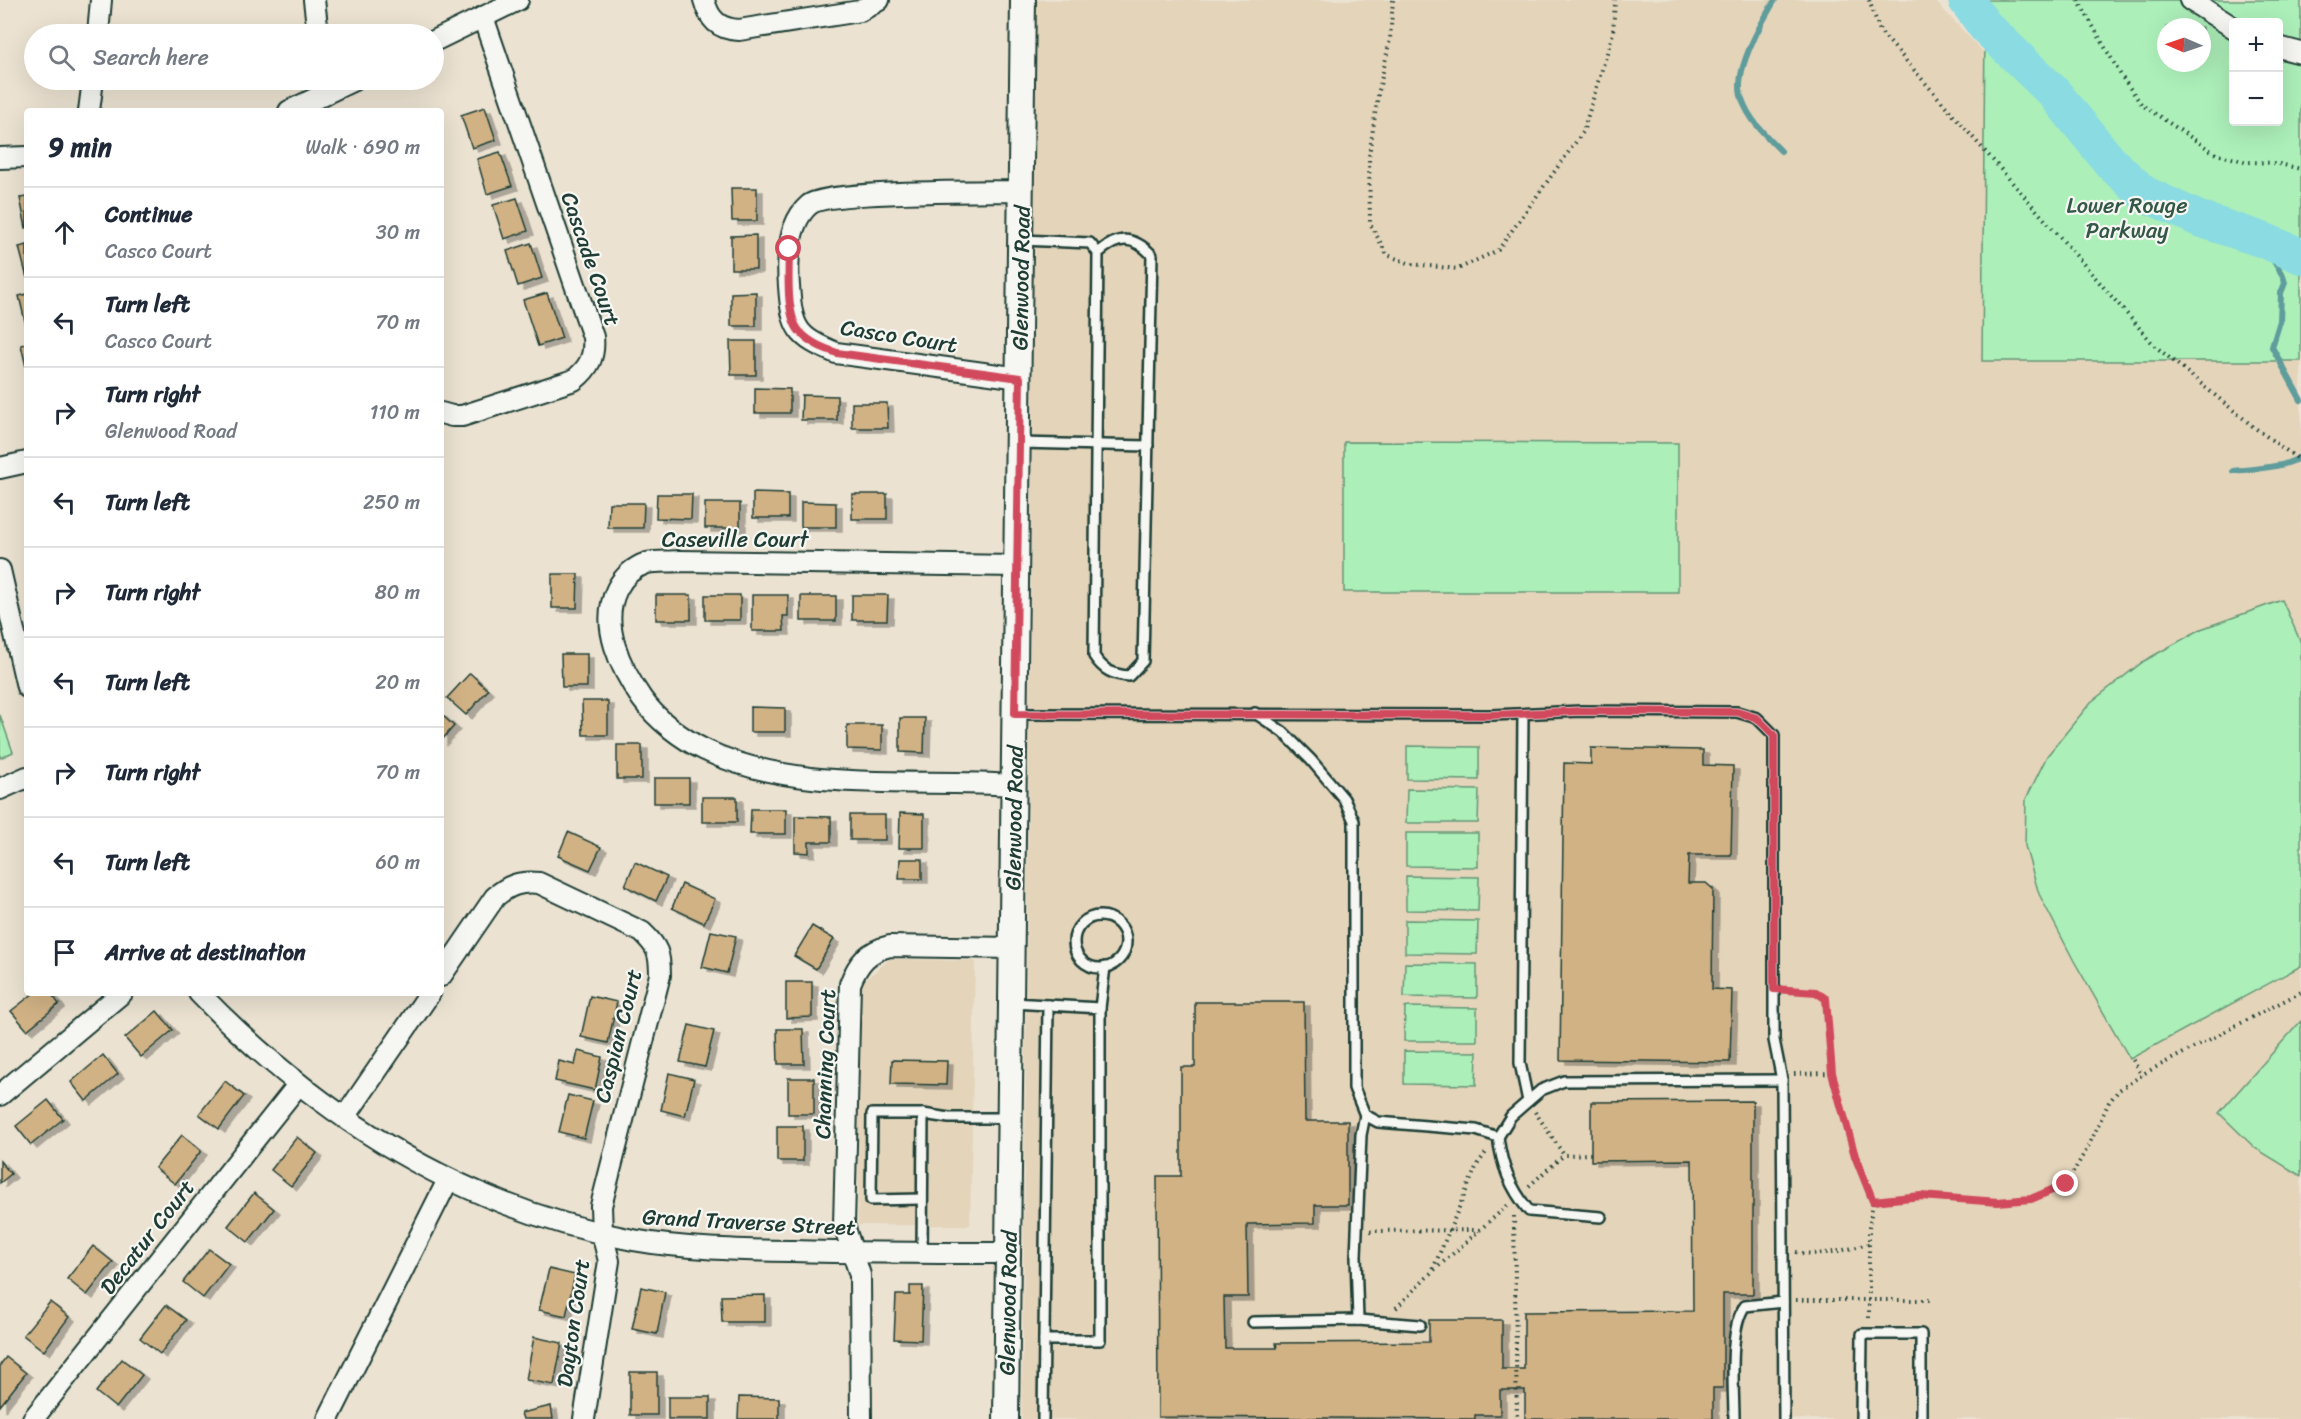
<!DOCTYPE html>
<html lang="en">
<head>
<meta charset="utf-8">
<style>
	body { margin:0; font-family:Sriracha,sans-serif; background:#f6f6f7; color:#1f2937 }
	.controls { position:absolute; right:18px; top:18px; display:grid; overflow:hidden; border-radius:6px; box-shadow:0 6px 24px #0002 }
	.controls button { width:54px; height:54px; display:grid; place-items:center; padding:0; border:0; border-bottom:2px solid #e0e1e3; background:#fff; color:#1f2937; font:30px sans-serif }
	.compass { position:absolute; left:2157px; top:18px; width:54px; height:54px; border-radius:50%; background:#fff; box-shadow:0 6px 24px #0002; rotate:272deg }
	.stop { position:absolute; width:18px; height:18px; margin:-14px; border:4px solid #d1495b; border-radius:50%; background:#fff }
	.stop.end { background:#d1495b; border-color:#fff; box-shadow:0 2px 6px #0008 }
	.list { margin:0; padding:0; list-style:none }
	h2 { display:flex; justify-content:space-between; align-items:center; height:78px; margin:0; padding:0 24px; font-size:26px }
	h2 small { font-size:20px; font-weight:400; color:#747a83 }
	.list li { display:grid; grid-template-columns:39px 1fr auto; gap:18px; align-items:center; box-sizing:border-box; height:90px; padding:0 24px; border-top:2px solid #e0e1e3 }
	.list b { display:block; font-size:22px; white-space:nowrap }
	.list p { margin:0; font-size:20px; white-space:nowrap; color:#747a83 }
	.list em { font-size:20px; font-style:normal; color:#747a83 }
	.icon { flex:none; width:33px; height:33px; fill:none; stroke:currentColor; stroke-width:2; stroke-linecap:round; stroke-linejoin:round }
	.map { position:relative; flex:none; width:2301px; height:1419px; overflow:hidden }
	.search { position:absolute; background:#fff; box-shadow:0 6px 24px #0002; left:24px; top:24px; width:420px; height:66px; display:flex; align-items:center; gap:15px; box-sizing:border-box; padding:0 21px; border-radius:33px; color:#747a83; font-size:22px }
	.panel { position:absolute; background:#fff; box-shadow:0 6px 24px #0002; left:24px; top:108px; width:420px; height:888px; border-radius:6px }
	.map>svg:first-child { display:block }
	.built { fill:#e3d4ba }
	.green { fill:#acefb9; stroke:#669676; stroke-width:1.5; fill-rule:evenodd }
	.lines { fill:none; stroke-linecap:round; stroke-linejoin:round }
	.stream { stroke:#5f9c9c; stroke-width:6 }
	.river { stroke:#8adbe2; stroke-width:36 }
	.building { fill:#d1b285; stroke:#1f3d34; stroke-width:1.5; filter:url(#shadow) }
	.service-casing { stroke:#1f3d34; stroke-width:14 }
	.minor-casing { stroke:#1f3d34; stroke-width:24 }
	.tertiary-casing { stroke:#1f3d34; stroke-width:28 }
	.path { stroke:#1f3d34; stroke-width:4; stroke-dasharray:1.5 4.5; stroke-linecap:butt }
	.service { stroke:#f6f6f2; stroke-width:9 }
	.minor { stroke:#f6f6f2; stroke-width:20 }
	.tertiary { stroke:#f6f6f2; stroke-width:24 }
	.route { stroke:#d1495b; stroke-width:8 }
	.labels { text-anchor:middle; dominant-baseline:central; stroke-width:4.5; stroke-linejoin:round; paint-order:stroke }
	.park-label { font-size:22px; fill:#345848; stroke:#f6f6f2 }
	.street-label { font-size:22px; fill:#1f3d34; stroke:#f6f6f2 }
</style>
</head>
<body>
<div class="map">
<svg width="2301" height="1419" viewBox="0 0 2301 1419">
	<defs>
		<filter id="shadow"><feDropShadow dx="6" dy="4" stdDeviation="0" flood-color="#0004"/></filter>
	</defs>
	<rect width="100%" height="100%" fill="#ebe2d1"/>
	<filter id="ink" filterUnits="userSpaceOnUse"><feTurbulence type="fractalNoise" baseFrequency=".0167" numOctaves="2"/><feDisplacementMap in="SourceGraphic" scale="12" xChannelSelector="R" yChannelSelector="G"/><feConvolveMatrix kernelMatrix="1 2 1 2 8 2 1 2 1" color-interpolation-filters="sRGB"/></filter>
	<g filter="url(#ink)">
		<g class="built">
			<path d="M1037,0H1934L1985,54L1982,361H2301V1419H1022Z"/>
			<path d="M890,959L975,961L970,1225H858L860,984Z"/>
		</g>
		<g class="green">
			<path d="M1966,0H2301V361H1982L1985,27ZM2234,22H2278V122H2234ZM2166,27H2202V63H2166Z"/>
			<path d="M1344,442L1678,443V592H1344Z"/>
			<path d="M2282,600L2301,643V966L2130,1059L2074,961L2039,894L2025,846L2026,799L2047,756L2091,702L2144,661L2201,629Z"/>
			<path d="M0,715L13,752L0,758Z"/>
			<path d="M1407,746L1479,747V780L1407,779Z"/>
			<path d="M1407,789L1479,790L1478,823H1406Z"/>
			<path d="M1406,833H1478V867L1406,866Z"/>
			<path d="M1406,876L1479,877L1478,911L1406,910Z"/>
			<path d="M1405,920L1478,921L1477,954L1405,953Z"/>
			<path d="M1405,963L1477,964V998L1404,997Z"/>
			<path d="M1405,1007L1477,1008V1041H1404Z"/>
			<path d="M2301,1021V1176L2255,1148L2219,1113Z"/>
			<path d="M1404,1051L1477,1052L1476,1085L1404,1084Z"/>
		</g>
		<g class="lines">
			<g class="stream">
				<path d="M1775,0C1761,24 1732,72 1742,99C1749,120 1766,136 1781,151"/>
				<path d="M2268,242L2273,260L2283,276L2285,283L2281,293L2280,321L2272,347L2301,400"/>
				<path d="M2233,471C2250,469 2288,468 2301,456"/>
			</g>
			<path class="river" d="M1966,0L1985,26L2055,94L2111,163L2143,193L2199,219L2263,240L2301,256"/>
		</g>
		<g class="building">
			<path d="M485,107L496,140L472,148L461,115Z"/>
			<path d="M500,152L512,186L487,194L477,159Z"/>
			<path d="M731,188H757V221H732Z"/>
			<path d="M27,197V228H26L20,198Z"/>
			<path d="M517,198L528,231L504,239L493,205Z"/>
			<path d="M756,235V269H731V236Z"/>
			<path d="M531,243L542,278L518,286L507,251Z"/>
			<path d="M27,245V278L19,247Z"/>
			<path d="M756,292V326H731V293Z"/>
			<path d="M547,293L562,338L538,346L523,300Z"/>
			<path d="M27,294V330L19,296Z"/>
			<path d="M730,341H756V375H731Z"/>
			<path d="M27,343V371L21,345Z"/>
			<path d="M755,388L790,389V413H755Z"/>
			<path d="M802,395L837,396V420H801Z"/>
			<path d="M852,403H887L888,428H852Z"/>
			<path d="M753,493L788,494V518H753Z"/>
			<path d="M657,494H692L691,519L656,518Z"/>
			<rect x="852" y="494" width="35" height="25"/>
			<path d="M801,502L836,503V527H801Z"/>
			<path d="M609,503H644L643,528H608Z"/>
			<rect x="705" y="503" width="35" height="25"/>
			<path d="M552,574H578L577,608H552Z"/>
			<rect x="656" y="595" width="35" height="25"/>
			<rect x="705" y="595" width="35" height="25"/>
			<path d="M752,595H788V616H783L784,631H752Z"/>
			<path d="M852,595H888L887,620H852Z"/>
			<rect x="801" y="596" width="35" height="25"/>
			<path d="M561,654H587V687H562Z"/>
			<path d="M470,673L488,690L466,715L447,698Z"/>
			<path d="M582,701H608V735H583Z"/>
			<path d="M750,707L785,708V732H750Z"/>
			<path d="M441,714L454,726L441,741Z"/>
			<path d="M900,718H925L924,753L900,752Z"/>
			<path d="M847,725H882V750L847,749Z"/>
			<rect x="617" y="745" width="25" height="34"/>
			<path d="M1591,748L1703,750V765L1733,766L1731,855H1689L1688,883H1706L1713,889L1712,989L1732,990L1730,1062L1560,1060L1564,763L1591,764Z"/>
			<rect x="654" y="778" width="35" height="25"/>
			<rect x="702" y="797" width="35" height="25"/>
			<path d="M751,809H786V834H750Z"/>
			<path d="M900,813L924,814V848H899Z"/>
			<rect x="850" y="815" width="35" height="25"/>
			<path d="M795,816L831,817V842H809V853L795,852Z"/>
			<path d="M568,832L601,847L590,870L558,856Z"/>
			<path d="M900,859H922V879H899Z"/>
			<path d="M635,862L667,877L656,901L625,886Z"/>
			<path d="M682,884L715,899L704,923L672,908Z"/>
			<path d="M812,926L834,939L816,969L794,956Z"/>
			<path d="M711,931L736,936L727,973L702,967Z"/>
			<path d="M786,982H812V1017L786,1018Z"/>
			<path d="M34,993H51L59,1004L27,1030L11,1011Z"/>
			<path d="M590,996L617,1002L608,1043L581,1037Z"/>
			<path d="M1195,1002H1304L1305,1121H1348V1205H1315V1223L1247,1224L1248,1297H1224L1225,1348H1277L1276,1343L1429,1342V1320H1502V1369H1524V1312L1693,1311L1692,1160L1591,1161V1102L1753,1101V1294H1723V1388H1713V1419H1525V1390H1500V1415H1475V1419L1158,1417L1157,1176H1181V1067H1195Z"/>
			<path d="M157,1011L173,1030L141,1057L125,1038Z"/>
			<path d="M689,1025L714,1031L705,1067L680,1062Z"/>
			<path d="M777,1029H803L804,1064H778Z"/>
			<path d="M578,1051L602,1057L595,1090L555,1081L559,1061L575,1065Z"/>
			<path d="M103,1055L118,1074L86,1101L71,1082Z"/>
			<path d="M892,1060L947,1061L946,1085L891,1084Z"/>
			<path d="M669,1073L694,1079L685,1116L661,1110Z"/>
			<rect x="788" y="1078" width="26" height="36"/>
			<path d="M225,1081L244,1096L219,1129L199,1114Z"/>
			<path d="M568,1095L593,1101L584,1138L559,1132Z"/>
			<path d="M48,1100L63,1119L31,1145L16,1126Z"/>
			<rect x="777" y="1126" width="26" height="35"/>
			<path d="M182,1135L201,1151L175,1184L155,1168Z"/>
			<path d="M297,1137L317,1153L291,1186L271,1170Z"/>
			<path d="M0,1161L11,1174L0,1183Z"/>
			<path d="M254,1193L274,1209L248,1242L228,1226Z"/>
			<path d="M93,1246L113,1262L87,1295L67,1279Z"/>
			<path d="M209,1249L229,1264L203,1298L183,1282Z"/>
			<path d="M549,1269L575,1275L566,1316L539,1310Z"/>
			<path d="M910,1286H923L921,1340L894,1339L896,1295H910Z"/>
			<path d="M641,1287L665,1292L657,1334L632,1329Z"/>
			<path d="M765,1295V1322H722L721,1296Z"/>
			<path d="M50,1302L69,1317L44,1351L23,1335Z"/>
			<path d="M166,1305L186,1320L160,1354L140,1338Z"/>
			<path d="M534,1337L562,1343L554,1385L526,1380Z"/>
			<path d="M6,1357L26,1373L0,1406V1365Z"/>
			<path d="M122,1359L142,1375L116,1408L96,1392Z"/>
			<rect x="630" y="1372" width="27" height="43"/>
			<rect x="668" y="1397" width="42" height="22"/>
			<path d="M739,1397L779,1398V1419H738Z"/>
			<path d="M551,1406L553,1419H523L521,1413Z"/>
		</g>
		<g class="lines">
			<g class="service-casing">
				<g id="service">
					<path d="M1022,240L1090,243L1098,253L1094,656C1103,670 1113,675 1129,676L1143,661L1152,255C1133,235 1118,236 1098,253"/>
					<path d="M1019,443L1148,446"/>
					<path d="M1255,713L1283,732L1311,760L1344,799L1354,821V1088L1365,1115L1378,1122L1476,1130L1498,1137L1511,1116L1541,1090L1564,1081L1782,1080"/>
					<path d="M1015,714L1492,715L1581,711L1737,712L1757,718L1774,735V1040L1782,1080L1784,1419"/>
					<path d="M1523,714L1520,1063L1528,1101"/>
					<circle cx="1100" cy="942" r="26"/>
					<path d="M1013,1003L1100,1008V1340H1044"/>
					<path d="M1100,1008L1105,967"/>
					<path d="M1498,1137C1502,1167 1510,1187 1529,1211L1601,1217"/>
					<path d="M922,1199L871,1200L872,1114H923L949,1118H1009"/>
					<path d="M922,1253L923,1114"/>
					<path d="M1358,1320L1356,1256L1361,1135L1365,1115"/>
					<path d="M1253,1322L1358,1320L1420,1325"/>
					<path d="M1043,1419L1048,1005"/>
					<path d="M1734,1419C1734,1390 1728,1328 1745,1306L1783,1302"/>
					<path d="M1861,1419L1862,1334H1921V1419"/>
				</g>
			</g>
			<g class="minor-casing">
				<g id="minor">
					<path d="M314,0L318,34"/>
					<path d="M704,0C709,19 718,29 739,30L860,11L879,0"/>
					<path d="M2190,0L2234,28"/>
					<path d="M98,34L101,0"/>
					<path d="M434,41L518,0"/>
					<path d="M2278,47L2301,53"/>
					<path d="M89,111L93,80"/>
					<path d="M289,111L354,80"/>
					<path d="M0,158L27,157"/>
					<path d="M1020,378L836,353C797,337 792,329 789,286C787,261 788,223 809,205C827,190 989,192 1022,191"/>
					<path d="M441,413L452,416H462L574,380C589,368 595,357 593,337L483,17"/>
					<path d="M0,468L27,462"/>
					<path d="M0,570L27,687"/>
					<path d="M1014,785C915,778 796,794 705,750C682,739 657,720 642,699C621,669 599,625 617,589C623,577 634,567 647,563C657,561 669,562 679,561L1017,566"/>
					<path d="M0,789L27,777"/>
					<path d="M441,976L495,897C509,885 520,881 539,883L642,932C658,947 660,954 660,975L601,1206L602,1233L609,1261L584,1419"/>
					<path d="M199,993C319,1117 462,1208 633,1240C683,1249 741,1250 792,1251C864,1253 937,1253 1010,1253"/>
					<path d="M0,1095L122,993"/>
					<path d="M345,1117L430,993"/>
					<path d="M33,1419L298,1085"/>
					<path d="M328,1419L448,1180"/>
					<path d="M861,1419L860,1275L844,1225L850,984C858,963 868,951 890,946L1013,948"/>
				</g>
			</g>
			<g class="tertiary-casing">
				<path id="tertiary" d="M1006,1419L1023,0"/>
			</g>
			<g class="path">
				<path d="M1393,0L1390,39L1378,95L1369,156L1370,223L1387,255L1411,264L1458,269L1498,250L1583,132L1613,33L1615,0"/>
				<path d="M1869,0L1880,31L2155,346L2255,428L2301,461"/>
				<path d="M2078,0L2122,77L2142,105L2216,154L2247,162L2275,163L2301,169"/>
				<path d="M1787,990L1816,992L1826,999L1832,1073L1855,1156L1873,1201L1869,1228V1322"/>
				<path d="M2133,1060L2142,1076"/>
				<path d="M1794,1074L1832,1073"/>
				<path d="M1535,1112L1564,1155"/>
				<path d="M1529,1186L1564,1155L1591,1154"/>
				<path d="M1873,1201L1921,1196L1998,1202L2031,1199L2066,1184L2087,1149L2109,1102L2119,1090L2145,1073L2301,992"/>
				<path d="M1514,1216L1517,1419"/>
				<path d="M1370,1231L1479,1230"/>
				<path d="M1796,1252C1821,1257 1844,1250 1869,1244"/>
				<path d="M1433,1269L1477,1165L1487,1151"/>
				<path d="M1796,1300H1934"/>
				<path d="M1396,1308L1431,1273L1508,1205"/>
			</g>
			<use href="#service" class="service"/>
			<use href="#minor" class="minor"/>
			<use href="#tertiary" class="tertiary"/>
		</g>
	</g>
	<g class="lines" filter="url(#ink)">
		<path class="route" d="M789,249C789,270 785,316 800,332C810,343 823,348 837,353L1020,378L1015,714L1492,715L1581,711L1737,712L1757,718L1774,735V989L1816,992L1826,999L1832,1073L1855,1156L1873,1201L1921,1196L1998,1202L2031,1199L2066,1184"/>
	</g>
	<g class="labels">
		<g class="park-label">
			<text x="2127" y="205">Lower Rouge<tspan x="2127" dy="25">Parkway</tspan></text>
		</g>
		<g class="street-label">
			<text transform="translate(591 259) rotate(71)">Cascade Court</text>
			<text transform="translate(1021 278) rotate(-89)">Glenwood Road</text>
			<text transform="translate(899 336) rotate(9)">Casco Court</text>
			<text x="735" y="539">Caseville Court</text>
			<text transform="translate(1014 818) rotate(-89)">Glenwood Road</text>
			<text transform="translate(618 1036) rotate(-76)">Caspian Court</text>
			<text transform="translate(825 1064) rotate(-88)">Channing Court</text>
			<text transform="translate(749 1222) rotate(3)">Grand Traverse Street</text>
			<text transform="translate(147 1237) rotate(-52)">Decatur Court</text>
			<text transform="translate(1008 1303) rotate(-89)">Glenwood Road</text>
			<text transform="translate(573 1323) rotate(-82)">Dayton Court</text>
		</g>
	</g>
</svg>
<div class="controls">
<button>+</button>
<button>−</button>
</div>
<svg class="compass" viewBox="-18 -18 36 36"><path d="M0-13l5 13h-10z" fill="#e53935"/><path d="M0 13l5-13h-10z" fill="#747a83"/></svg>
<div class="stop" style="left:789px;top:249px"></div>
<div class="stop end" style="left:2066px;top:1184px"></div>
<div class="search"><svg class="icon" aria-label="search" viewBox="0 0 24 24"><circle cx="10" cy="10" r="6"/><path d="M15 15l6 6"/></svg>Search here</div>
<section class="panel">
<h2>9 min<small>Walk · 690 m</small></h2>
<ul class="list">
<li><svg class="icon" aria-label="ahead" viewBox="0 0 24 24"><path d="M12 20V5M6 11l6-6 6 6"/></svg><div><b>Continue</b><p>Casco Court</p></div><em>30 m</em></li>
<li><svg class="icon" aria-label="left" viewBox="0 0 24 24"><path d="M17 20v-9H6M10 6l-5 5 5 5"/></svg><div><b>Turn left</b><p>Casco Court</p></div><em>70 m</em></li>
<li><svg class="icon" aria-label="right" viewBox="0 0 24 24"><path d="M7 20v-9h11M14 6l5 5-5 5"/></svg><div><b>Turn right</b><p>Glenwood Road</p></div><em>110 m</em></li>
<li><svg class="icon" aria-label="left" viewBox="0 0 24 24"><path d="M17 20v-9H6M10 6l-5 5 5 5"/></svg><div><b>Turn left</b></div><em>250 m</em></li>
<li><svg class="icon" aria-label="right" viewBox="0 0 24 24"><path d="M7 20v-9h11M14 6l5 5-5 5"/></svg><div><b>Turn right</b></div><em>80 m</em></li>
<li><svg class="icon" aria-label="left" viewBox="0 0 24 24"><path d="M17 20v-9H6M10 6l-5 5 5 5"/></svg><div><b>Turn left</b></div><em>20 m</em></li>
<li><svg class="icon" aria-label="right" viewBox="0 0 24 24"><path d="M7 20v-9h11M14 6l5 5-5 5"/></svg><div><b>Turn right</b></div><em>70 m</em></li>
<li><svg class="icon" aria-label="left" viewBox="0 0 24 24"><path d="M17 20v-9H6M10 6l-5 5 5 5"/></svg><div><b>Turn left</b></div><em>60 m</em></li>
<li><svg class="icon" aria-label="arrive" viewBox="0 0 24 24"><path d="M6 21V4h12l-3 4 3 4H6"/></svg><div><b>Arrive at destination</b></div></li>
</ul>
</section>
</div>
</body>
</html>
